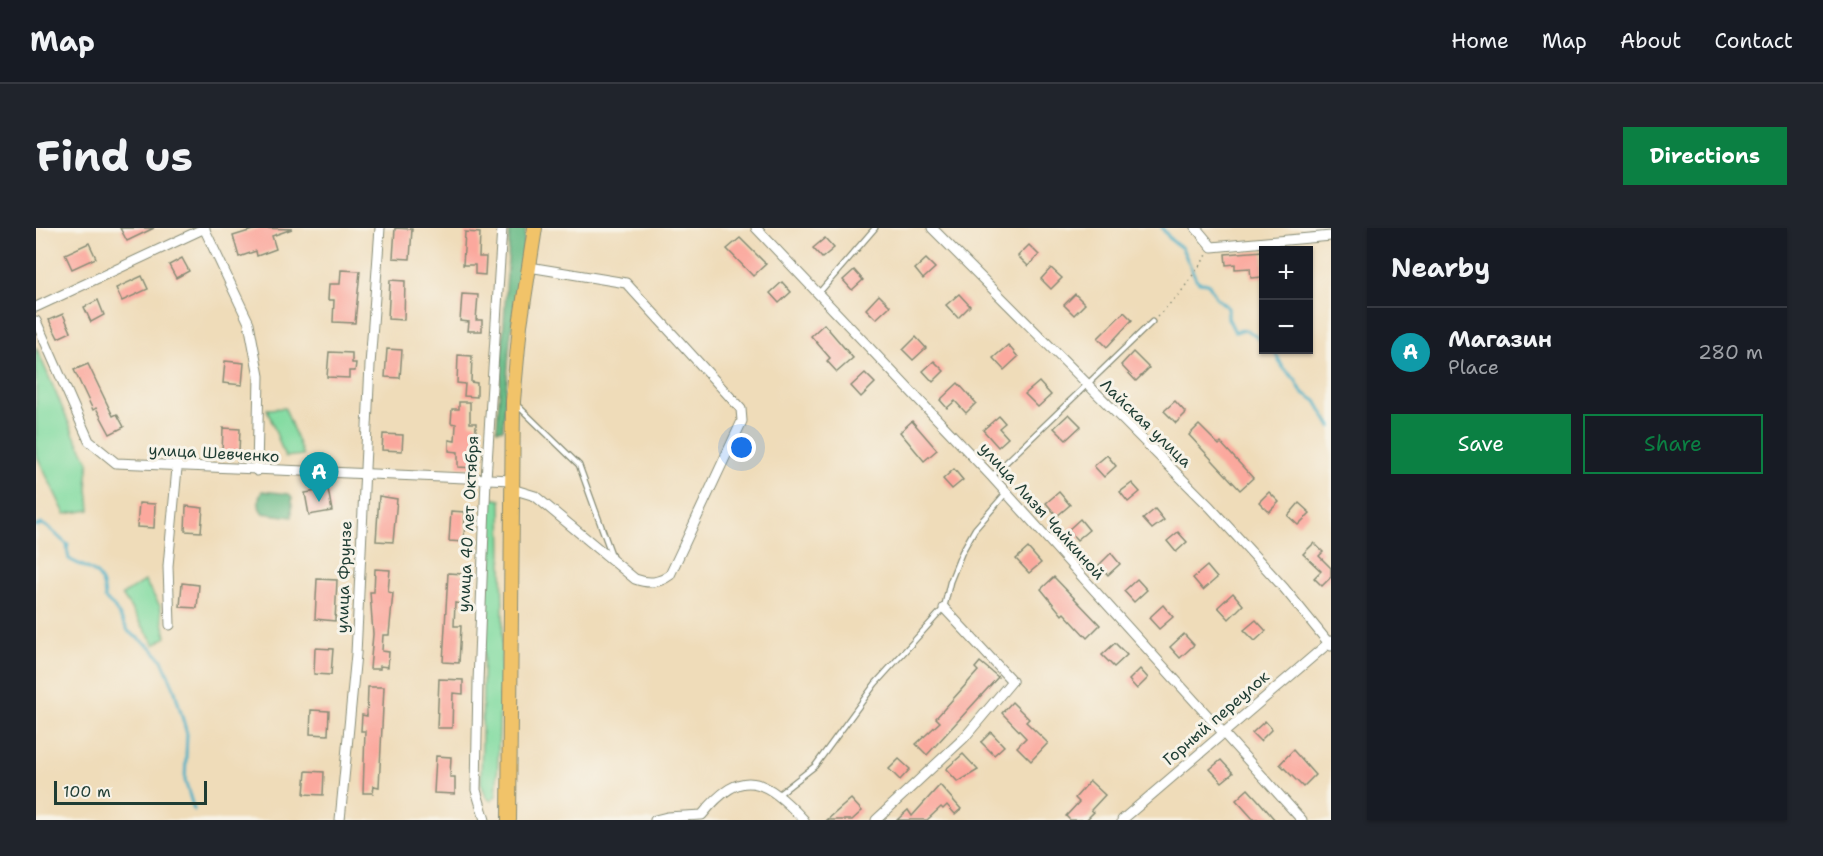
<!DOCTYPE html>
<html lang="en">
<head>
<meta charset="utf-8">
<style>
	body { margin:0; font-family:"Shantell Sans",sans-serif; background:#20242c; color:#f1f3f6 }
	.controls { position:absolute; right:18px; top:18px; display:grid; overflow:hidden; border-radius:0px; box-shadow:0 2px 4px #0004 }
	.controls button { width:54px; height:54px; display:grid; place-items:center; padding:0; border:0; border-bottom:2px solid #363941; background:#171b24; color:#f1f3f6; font:30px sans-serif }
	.scale { position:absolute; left:18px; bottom:15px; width:153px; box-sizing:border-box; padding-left:6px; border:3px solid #1f3d34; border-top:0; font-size:16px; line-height:21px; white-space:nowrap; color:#1f3d34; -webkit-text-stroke:4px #f7f3e8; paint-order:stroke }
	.you { position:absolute; left:706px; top:220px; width:21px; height:21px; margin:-15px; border:4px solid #fff; border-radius:50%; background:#1a73e8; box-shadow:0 0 0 9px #1a73e833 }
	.badge { display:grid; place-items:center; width:39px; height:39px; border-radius:50%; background:#0b8043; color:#fff; font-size:20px; font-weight:700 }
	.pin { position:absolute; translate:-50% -50px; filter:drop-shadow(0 2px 3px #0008) }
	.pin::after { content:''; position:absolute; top:32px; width:21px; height:18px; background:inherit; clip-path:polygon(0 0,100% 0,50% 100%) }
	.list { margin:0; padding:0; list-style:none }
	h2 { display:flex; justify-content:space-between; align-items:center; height:78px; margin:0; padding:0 24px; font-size:26px }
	h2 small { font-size:20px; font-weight:400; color:#9ea1a6 }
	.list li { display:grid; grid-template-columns:39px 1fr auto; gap:18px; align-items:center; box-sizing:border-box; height:90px; padding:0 24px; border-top:2px solid #363941 }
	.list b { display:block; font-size:22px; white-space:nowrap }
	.list p { margin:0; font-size:20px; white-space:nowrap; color:#9ea1a6 }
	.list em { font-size:20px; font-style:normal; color:#9ea1a6 }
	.actions { display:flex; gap:12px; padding:18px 24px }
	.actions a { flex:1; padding:14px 0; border:2px solid #0b8043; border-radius:0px; text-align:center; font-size:21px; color:#0b8043 }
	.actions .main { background:#0b8043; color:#fff }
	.map { position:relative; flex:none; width:1295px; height:592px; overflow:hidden; border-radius:0px }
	header { display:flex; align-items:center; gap:36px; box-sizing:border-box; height:84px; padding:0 30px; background:#171b24; border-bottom:2px solid #363941 }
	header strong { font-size:28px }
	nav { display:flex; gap:33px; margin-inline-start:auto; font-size:21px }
	.intro { display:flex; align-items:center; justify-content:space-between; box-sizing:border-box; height:144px; padding:0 36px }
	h1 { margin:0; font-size:42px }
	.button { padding:15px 27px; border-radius:0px; background:#0b8043; color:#fff; font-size:21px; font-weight:700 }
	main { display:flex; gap:36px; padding:0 36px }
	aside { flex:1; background:#171b24; border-radius:0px; box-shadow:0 2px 4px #0004 }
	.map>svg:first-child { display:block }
	.green { fill:#82dba1; stroke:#508c6a; stroke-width:1.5 }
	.forest { fill:#69bb87; stroke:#447c5e; stroke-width:1.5 }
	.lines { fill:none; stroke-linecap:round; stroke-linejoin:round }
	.stream { stroke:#46aec5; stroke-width:3 }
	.building { fill:#fba89d }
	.lane-casing { stroke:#878c76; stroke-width:7 }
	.street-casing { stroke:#878c76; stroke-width:11 }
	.primary-casing { stroke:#878c76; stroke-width:16 }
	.path { stroke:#878c76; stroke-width:1.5; stroke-dasharray:1.5 4.5; stroke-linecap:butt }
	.lane { stroke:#fff; stroke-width:4.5 }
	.street { stroke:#fff; stroke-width:9 }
	.primary { stroke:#f1c369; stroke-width:14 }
	.labels { text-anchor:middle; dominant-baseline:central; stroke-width:6; stroke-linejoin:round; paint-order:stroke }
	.street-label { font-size:16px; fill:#1f3d34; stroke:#f7f3e8 }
</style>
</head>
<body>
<header>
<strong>Map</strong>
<nav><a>Home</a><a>Map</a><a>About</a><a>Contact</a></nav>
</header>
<div class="intro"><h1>Find us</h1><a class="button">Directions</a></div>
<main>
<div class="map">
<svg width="1295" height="592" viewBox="0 0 1295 592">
	<rect width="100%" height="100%" fill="#f7f3e8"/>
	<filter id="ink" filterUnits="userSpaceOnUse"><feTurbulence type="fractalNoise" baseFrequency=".0167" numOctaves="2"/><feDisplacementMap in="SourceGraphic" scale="12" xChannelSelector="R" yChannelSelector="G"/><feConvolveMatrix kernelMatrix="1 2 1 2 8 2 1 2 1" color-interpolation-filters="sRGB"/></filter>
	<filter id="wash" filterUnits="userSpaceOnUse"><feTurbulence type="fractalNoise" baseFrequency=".008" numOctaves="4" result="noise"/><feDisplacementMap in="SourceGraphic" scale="24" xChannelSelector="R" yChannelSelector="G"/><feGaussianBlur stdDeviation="1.35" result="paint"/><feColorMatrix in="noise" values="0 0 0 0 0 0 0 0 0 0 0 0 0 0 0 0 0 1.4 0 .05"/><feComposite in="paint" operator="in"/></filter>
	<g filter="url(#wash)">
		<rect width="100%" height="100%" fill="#efdcb9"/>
		<g class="green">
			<path d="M0,119L38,207L53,234L51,249L54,282L29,286L0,226Z"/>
			<path d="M249,180L267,227L249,229L231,181Z"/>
			<path d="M455,270L465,272L467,389L461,556L460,568L455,573L450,569L445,555L449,363Z"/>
			<path d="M109,353L124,378L130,409L119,417L86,367Z"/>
		</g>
		<g class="forest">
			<path d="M474,0H490L474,113L467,201L461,202Z"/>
			<path d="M226,263L253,266L256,269V289L226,285C221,277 222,270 226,263Z"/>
		</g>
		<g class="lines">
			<g class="stream">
				<path d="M1126,0L1135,12L1146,20L1160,51L1163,54L1172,55L1180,69L1192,80V90L1199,104C1213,98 1217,108 1228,114"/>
				<path d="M1238,122L1247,140L1259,151L1266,164L1280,173L1295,199"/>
				<path d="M0,298L6,296C17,301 22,310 32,317L31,321L33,331C54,343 68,341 69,371L78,379L93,404L115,419L126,432L138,460L151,506L149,552L158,582"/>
			</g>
		</g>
		<g id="blocks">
			<g class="building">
				<path d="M84,0H118L91,13Z"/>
				<path d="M223,0L256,1L236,8L240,21L221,28L220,23L203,29L197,8Z"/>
				<path d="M359,0L376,1L374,31L357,30Z"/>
				<path d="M429,4L444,5L443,29H450L449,47L439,46V37H427Z"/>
				<path d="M704,10L730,36L717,48L691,21Z"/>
				<path d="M789,10L798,20L786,30L777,20Z"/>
				<path d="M53,15L60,30L36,41L29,26Z"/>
				<path d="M993,17L1003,27L992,38L982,28Z"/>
				<path d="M1227,23V49L1215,50L1214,40L1199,41V36L1190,37L1189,26Z"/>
				<path d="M146,30L153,43L140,50L133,37Z"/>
				<path d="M890,31L899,40L887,51L879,41Z"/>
				<path d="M1015,40L1026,50L1015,61L1005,51Z"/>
				<path d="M305,42L324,43L319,95L297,94L298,72H292L293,56H304Z"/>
				<path d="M818,42L827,52L816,62L807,52Z"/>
				<path d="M106,48L112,61L86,73L80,60Z"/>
				<path d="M354,52L369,53L368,92L352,91Z"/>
				<path d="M746,54L755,64L743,75L734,65Z"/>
				<path d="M426,66L442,67L440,92H446V103H432L433,94L424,93Z"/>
				<path d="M923,66L934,78L922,90L910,77Z"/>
				<path d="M1039,66L1049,76L1038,87L1028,77Z"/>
				<path d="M843,67L854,78L840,91L830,81Z"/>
				<path d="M62,72L68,87L55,94L48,79Z"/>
				<path d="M1088,84L1096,92L1071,119L1062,110Z"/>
				<path d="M27,86L35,104L22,110L13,92Z"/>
				<path d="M788,96L817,130L801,144L791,133L794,130L775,108Z"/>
				<path d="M880,109L890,120L877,132L867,122Z"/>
				<path d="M972,117L982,129L968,142L957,130Z"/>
				<path d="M351,121L366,122L364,150L349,149Z"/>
				<path d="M293,124L316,125V135H320L319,143H313V150L291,149Z"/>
				<path d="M1097,124L1113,140L1100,153L1085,137Z"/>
				<path d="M422,127L436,128L435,154L441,155V169L428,168L429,156L421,155Z"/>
				<path d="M189,133L208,135L206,157L187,155Z"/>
				<path d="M898,133L908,143L897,154L887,143Z"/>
				<path d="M52,136L77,188L81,186L88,199L74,206L60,180L57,182L38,142Z"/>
				<path d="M829,145L839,155L825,169L815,158Z"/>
				<path d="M1003,154L1015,167L1002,179L989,166Z"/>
				<path d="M922,155L940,175L930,185L919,173L911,180L904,172Z"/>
				<path d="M1139,173L1150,185L1140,195L1128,183Z"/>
				<path d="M423,174H434V195H440L439,240L422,239V224L413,223V212L419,213L420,196L415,195L416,181H423Z"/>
				<path d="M1033,186L1045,198L1030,212L1018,200Z"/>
				<path d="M963,188L969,195L963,200L972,210L962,219L947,202Z"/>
				<path d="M876,193L901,222L888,233L864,204Z"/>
				<path d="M1163,197L1183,217L1185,215L1217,250L1204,262L1153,207Z"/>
				<path d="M187,200L204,201L203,224H186Z"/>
				<path d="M347,206L367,207L366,223L346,222Z"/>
				<path d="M1071,227L1080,238L1068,249L1058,238Z"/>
				<path d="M918,241L927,252L916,261L907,251Z"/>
				<path d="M1096,255L1104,264L1092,274L1084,264Z"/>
				<path d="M292,261L296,283L273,287L269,265Z"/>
				<path d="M1023,264L1034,277L1021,288L1010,275Z"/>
				<path d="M1233,264L1243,274L1233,284L1223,274Z"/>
				<path d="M343,268L361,271L357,314L340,313Z"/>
				<path d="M103,275L119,276L118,300L101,299Z"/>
				<path d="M1263,275L1274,285L1262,297L1252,288Z"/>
				<path d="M150,278L167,280L165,304L149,303Z"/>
				<path d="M1119,281L1128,292L1116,301L1107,291Z"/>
				<path d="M415,283L429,284L428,314L413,313Z"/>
				<path d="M1044,291L1053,302L1041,312L1032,302Z"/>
				<path d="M1142,304L1151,314L1140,324L1131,313Z"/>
				<path d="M1278,315L1287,324L1283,328L1295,340V349L1286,358L1278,350L1285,343L1267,326Z"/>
				<path d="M992,320L1005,335L993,345L980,331Z"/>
				<path d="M1075,325L1084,336L1072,347L1063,337Z"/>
				<path d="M1171,338L1181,350L1167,362L1157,350Z"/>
				<path d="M339,341L354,342L352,364L357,365L353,407H347L346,423L353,424L352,439L344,438V441H334L337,406L334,364H338Z"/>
				<path d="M412,345L427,346L425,376L419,375L418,398H425L423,435L407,434Z"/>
				<path d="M1018,349L1064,397L1051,410L1028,385L1026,387L1005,361Z"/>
				<path d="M281,351L301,352L299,393L279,391Z"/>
				<path d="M1101,351L1111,362L1098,374L1088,363Z"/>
				<path d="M146,355L163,357L161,380L144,379Z"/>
				<path d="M1197,365L1207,377L1193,391L1182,379Z"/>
				<path d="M1127,377L1137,389L1123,401L1113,390Z"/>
				<path d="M1220,392L1230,403L1219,413L1208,402Z"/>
				<path d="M1148,406L1158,417L1144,430L1134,419Z"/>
				<path d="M1079,415L1091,427L1078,439L1066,427Z"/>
				<path d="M279,420L297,421L295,447L278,446Z"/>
				<path d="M944,434L962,449L891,527L880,516L904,494L900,490L942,443L939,440Z"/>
				<path d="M1104,441L1112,450L1101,461L1093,452Z"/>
				<path d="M403,451L427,452V466L417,465L416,500H401Z"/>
				<path d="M332,459H348L343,559L338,558L337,565H327L329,503H325L326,487L331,488Z"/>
				<path d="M976,474L993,491L990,494L1012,515L995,533L981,519L990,510L966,485Z"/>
				<path d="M275,482L293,483L292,507L274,506Z"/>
				<path d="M1229,493L1236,501L1224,513L1216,505Z"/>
				<path d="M955,504L968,518L958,527L945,514Z"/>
				<path d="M1257,522L1279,547L1267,559L1244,536Z"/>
				<path d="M927,526L942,542L922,554L910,541Z"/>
				<path d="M400,528L415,529L414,549H419V566L398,565Z"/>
				<path d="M863,531L874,541L864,552L853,541Z"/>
				<path d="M1185,532L1197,545L1186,554L1174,541Z"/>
				<path d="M270,543L288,544L287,567L268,566Z"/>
				<path d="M1054,553L1069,567L1055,582L1058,584L1050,592H1034L1030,588L1043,574L1039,570Z"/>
				<path d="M904,557L925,581L919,586L911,577L907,581L905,579L891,592H861L872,582L876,588Z"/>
				<path d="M1212,561L1222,572L1239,592H1218L1200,572Z"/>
				<path d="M815,571L826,583L816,592H791Z"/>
			</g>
		</g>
	</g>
	<g filter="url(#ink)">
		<use href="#blocks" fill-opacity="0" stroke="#878c76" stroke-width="1.5"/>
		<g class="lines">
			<g class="lane-casing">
				<g id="lane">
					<path d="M782,66L839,0"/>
					<path d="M481,177L543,237L576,328"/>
					<path d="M956,248L1116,94"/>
					<path d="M743,566L779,538L839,456L908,380L914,354L926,324L939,301L970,265"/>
				</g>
			</g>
			<g class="street-casing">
				<g id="street">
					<path d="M168,0L213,95L223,148L221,243"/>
					<path d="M720,0L956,249L1266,592"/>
					<path d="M896,0L1174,279L1248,360L1295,418"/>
					<path d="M1160,0L1176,19L1295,8"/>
					<path d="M0,79L169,0"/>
					<path d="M0,93L53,213L80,235L476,252"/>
					<path d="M476,261L499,268L599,351C613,356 623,355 634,347L706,193L705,181L590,55L493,39"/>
					<path d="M134,397L132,338L141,240"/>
					<path d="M304,592L320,426L334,137L344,0"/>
					<path d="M449,592L440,562L442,454L450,251L466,0"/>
					<path d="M619,592L631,589L666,587C706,537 729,551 768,592"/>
					<path d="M840,592L928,510L976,453L908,380"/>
					<path d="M1086,592L1295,413"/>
				</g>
			</g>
			<g class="primary-casing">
				<path id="primary" d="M473,592L477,173L484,97L499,0"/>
			</g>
			<path class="path" d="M1121,89L1145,64L1171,27"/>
			<use href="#lane" class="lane"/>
			<use href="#street" class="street"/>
			<use href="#primary" class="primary"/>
		</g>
	</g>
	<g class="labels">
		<g class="street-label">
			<text transform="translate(1110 195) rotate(44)">Лайская улица</text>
			<text transform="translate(178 225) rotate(3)">улица Шевченко</text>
			<text transform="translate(1006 283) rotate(48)">улица Лизы Чайкиной</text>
			<text transform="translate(432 296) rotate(-87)">улица 40 лет Октября</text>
			<text transform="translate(308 349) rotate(-88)">улица Фрунзе</text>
			<text transform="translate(1180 490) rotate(-41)">Горный переулок</text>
		</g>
	</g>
</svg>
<div class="controls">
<button>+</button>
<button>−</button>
</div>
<div class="scale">100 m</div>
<div class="you"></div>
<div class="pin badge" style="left:283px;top:274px;background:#0f9aa8">A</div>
</div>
<aside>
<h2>Nearby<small></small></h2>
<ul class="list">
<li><span class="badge" style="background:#0f9aa8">A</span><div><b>Магазин</b><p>Place</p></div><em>280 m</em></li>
</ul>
<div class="actions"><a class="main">Save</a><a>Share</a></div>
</aside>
</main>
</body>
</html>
